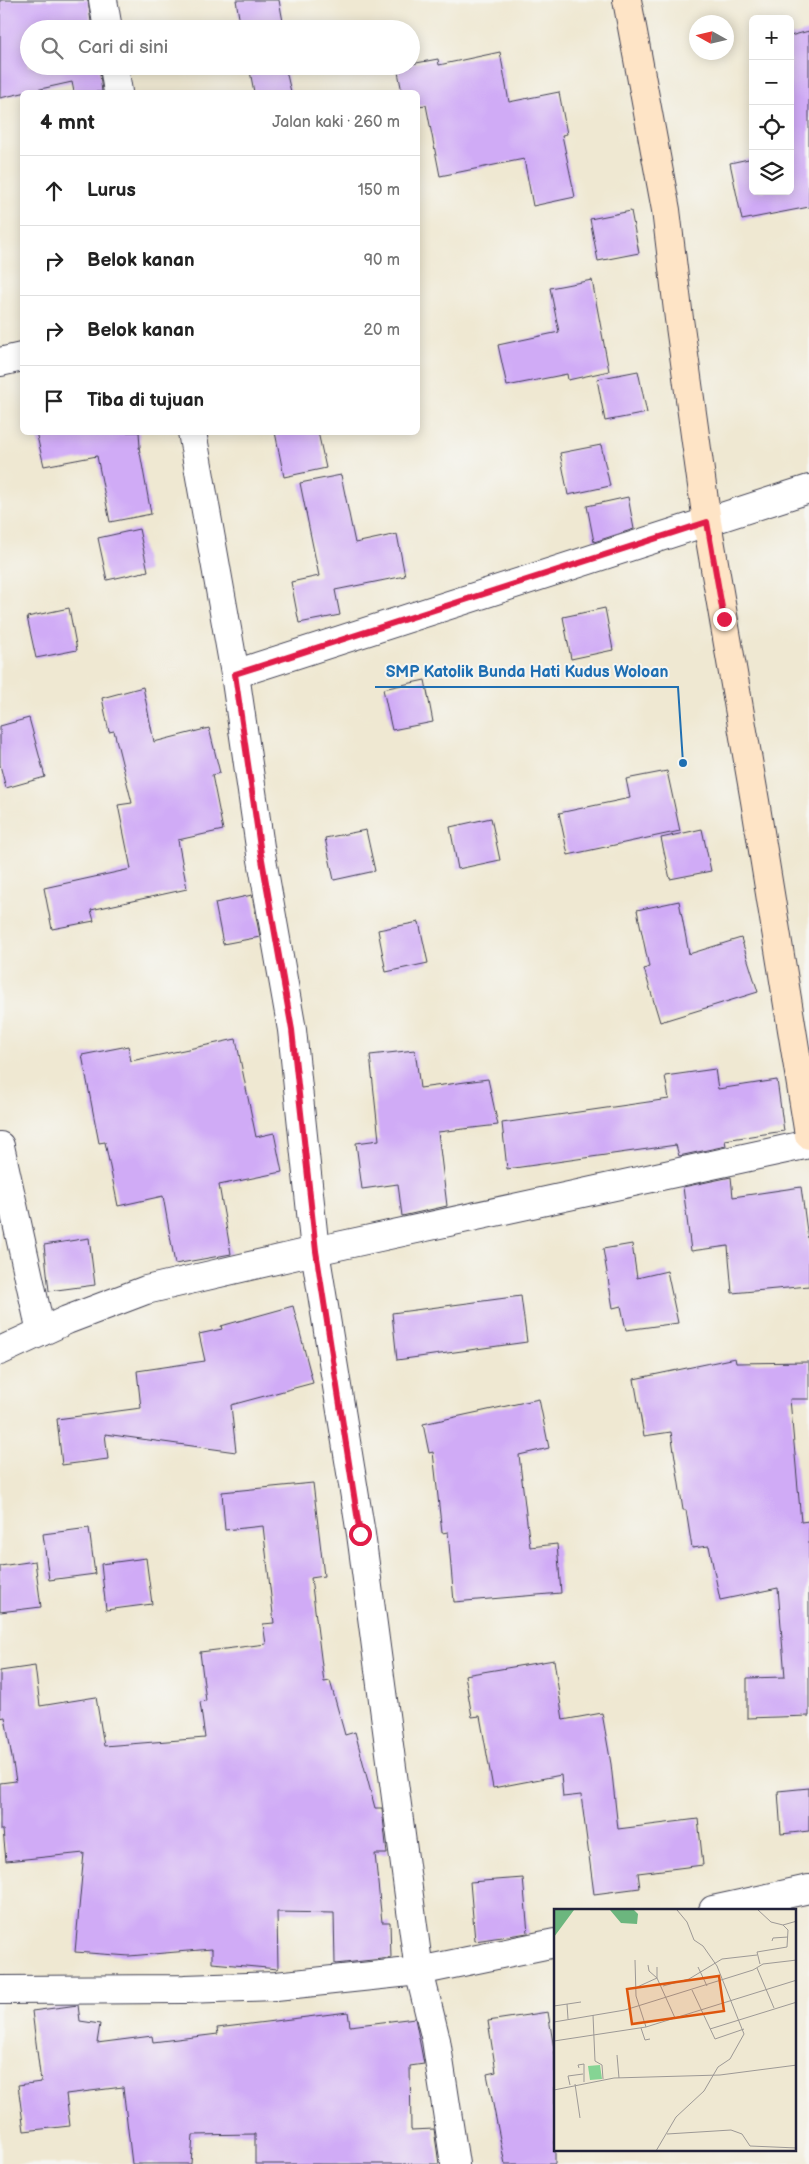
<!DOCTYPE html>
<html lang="id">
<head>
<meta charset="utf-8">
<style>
	body { margin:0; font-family:"Balsamiq Sans",sans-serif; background:#f6f6f6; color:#222 }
	.controls { position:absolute; right:15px; top:15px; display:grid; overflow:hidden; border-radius:8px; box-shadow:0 2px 12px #0003 }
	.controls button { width:45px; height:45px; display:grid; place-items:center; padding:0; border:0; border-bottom:1px solid #e0e0e0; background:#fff; color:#222; font:25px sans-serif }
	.compass { position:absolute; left:689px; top:15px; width:45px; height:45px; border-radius:50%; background:#fff; box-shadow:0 2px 12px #0003; rotate:278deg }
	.stop { position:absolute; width:15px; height:15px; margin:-11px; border:4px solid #e11d48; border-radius:50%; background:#fff }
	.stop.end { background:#e11d48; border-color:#fff; box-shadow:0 1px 5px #0008 }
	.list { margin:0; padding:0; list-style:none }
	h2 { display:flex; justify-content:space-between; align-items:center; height:65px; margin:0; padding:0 20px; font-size:21px }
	h2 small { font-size:16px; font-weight:400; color:#767676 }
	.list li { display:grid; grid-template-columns:32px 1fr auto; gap:15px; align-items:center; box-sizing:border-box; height:70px; padding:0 20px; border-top:1px solid #e0e0e0 }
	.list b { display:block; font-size:19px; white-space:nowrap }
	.list em { font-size:16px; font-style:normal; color:#767676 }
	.icon { flex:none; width:28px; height:28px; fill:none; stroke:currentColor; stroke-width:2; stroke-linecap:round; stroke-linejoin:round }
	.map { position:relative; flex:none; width:809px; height:2164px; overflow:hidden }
	.search { position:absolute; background:#fff; box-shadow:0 2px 12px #0003; left:20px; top:20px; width:400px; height:55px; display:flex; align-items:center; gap:12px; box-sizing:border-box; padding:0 18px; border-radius:28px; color:#767676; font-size:19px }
	.panel { position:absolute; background:#fff; box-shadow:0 2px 12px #0003; left:20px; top:90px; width:400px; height:345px; border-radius:8px }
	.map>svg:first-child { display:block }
	.building { fill:#d0abf6 }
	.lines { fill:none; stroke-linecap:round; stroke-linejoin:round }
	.minor-casing { stroke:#414052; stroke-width:30 }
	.secondary-casing { stroke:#414052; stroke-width:30 }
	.minor { stroke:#fff; stroke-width:28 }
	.secondary { stroke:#fee4c6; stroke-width:28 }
	.route { stroke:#e11d48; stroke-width:6 }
	.inset-road { fill:none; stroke:#9d9996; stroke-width:1 }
	.view { fill:#de560e; fill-opacity:0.15; stroke:#de560e; stroke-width:2.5 }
	.inset-edge { fill:none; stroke:#22223b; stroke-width:2.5 }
	.leader { fill:none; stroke:#1f6fb2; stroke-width:2 }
	.callout-dot { fill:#1f6fb2; stroke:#f6f6f2; stroke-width:2 }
	.callout-label { font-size:16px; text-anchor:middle; font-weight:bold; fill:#1f6fb2; stroke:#f6f6f2; stroke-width:4; stroke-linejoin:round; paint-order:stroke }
</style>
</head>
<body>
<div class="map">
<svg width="809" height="2164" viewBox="0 0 809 2164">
	<rect width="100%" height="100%" fill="#f6f6f2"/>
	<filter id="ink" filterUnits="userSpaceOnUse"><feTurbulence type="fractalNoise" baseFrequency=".02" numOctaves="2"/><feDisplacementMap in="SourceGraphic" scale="10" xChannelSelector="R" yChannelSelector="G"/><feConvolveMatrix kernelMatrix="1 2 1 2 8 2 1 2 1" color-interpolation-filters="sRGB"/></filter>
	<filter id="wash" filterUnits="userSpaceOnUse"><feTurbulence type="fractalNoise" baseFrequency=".0096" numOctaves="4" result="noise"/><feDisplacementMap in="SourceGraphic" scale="20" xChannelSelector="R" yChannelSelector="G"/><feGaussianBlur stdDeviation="1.12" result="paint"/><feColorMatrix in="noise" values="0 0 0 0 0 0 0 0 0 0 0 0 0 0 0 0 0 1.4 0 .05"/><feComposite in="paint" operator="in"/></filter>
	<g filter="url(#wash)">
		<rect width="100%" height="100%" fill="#efe8d2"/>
		<g id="blocks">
			<g class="building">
				<path d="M0,0H88L92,29H29V66H99L102,92H74L72,82L0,98Z"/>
				<path d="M236,0H279L284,27L278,29H241Z"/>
				<path d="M809,31V207L742,220L730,163L753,158V191H790V36Z"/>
				<path d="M500,52L509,102L559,92L567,134L562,135L575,197L533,206L524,159L440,176L426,105L418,106V92H402L397,67L411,66V64L438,59L439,65Z"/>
				<path d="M249,66H285L291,92H254Z"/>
				<path d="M631,211L639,253L598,261L590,219Z"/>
				<path d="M592,280L609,371L568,380L567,374L507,386L498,345L559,332L550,288Z"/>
				<path d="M638,371L647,413L605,421L597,379Z"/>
				<path d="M36,432H139L140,447H139L151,514L110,522L97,456L44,466Z"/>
				<path d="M275,432H318L326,468L284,477Z"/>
				<path d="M601,445L610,486L568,495L560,453Z"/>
				<path d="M341,475L355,543L397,534L405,576L335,590L340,615L299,623L291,582L319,576L300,483Z"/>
				<path d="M628,497L634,529L594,542L587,506Z"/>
				<path d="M139,529L148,571L107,580L98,538Z"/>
				<path d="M69,608L77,650L36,658L27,617Z"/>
				<path d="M605,608L613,650L571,659L563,617Z"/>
				<path d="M425,680L433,722L392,730L383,689Z"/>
				<path d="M143,687L154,742L209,728L220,773L212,775L223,830L178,840L187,889L91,910L94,921L52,929L44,888L131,869L118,805L132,803L114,731L109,732L102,698Z"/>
				<path d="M29,718L45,777L6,788L0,765V726Z"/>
				<path d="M667,771L680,831L568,855L559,813L630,798L626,779Z"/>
				<path d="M491,818L500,860L458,869L450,827Z"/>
				<path d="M702,829L711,871L670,879L661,838Z"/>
				<path d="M366,830L375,871L334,880L325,838Z"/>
				<path d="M252,895L260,937L223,944L215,903Z"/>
				<path d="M679,901L689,954L741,938L758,992L660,1022L644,969L649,967L637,910Z"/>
				<path d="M419,922L428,963L386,972L378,930Z"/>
				<path d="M236,1039L256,1137L274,1133L282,1172L219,1185L231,1254L175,1264L163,1196L118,1206L105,1142L99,1143L82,1055L128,1046L131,1061Z"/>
				<path d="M415,1050L420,1088L488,1079L498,1125L438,1132L447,1206L402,1216L398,1184L362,1189L356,1143L379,1140L370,1055Z"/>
				<path d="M715,1069L718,1089L777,1080L784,1131L725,1140L726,1146L679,1156L676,1145L507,1169L502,1123L669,1099L665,1076Z"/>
				<path d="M731,1177L733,1197L801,1187L809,1246V1286L732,1293L728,1246L691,1251L683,1187Z"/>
				<path d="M89,1238L95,1285L49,1291L44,1245Z"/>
				<path d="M632,1244L637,1278L667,1271L678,1323L626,1330L621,1306L613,1308L603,1249Z"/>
				<path d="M521,1296L527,1342L397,1360L392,1313Z"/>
				<path d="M293,1306L313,1383L231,1405L236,1452L105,1434L108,1459L62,1465L57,1419L141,1408L137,1371L205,1361L199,1334L222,1329L221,1326Z"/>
				<path d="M735,1358L736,1363L809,1362V1399H790L801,1522L809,1521V1716L747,1718V1678L785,1677L778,1588L720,1600L709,1546L692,1548L686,1510H683L671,1432L644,1436L634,1379Z"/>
				<path d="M539,1399L549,1448L519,1455L530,1547L557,1544L561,1593L454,1602L448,1532L442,1533L433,1452L429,1453L423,1424Z"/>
				<path d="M313,1483L324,1576L311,1578L324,1682L330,1681L345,1735L355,1732L375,1808H382L387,1854H375L382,1922H390L391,1958L335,1964L334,1913L277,1912L278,1969L212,1963V1949L129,1956L75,1952L84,1853L6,1861L3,1830H0V1783L16,1781L5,1717L0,1718V1671L35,1666L40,1706L96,1697L104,1746L205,1738L200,1702L206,1701L200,1652L266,1644L263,1624L274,1623L263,1526L225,1530L222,1492Z"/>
				<path d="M89,1528L95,1574L49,1580L43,1534Z"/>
				<path d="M146,1558L152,1604L106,1610L101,1564Z"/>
				<path d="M35,1561L41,1607L0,1612V1566Z"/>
				<path d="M554,1660L563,1720L602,1713L611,1764L618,1829L698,1819L703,1865L638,1873L640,1888L594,1894L581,1795L563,1797L561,1775L493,1788L480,1716L472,1717L465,1675Z"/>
				<path d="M809,1788V1831L781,1834L778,1791Z"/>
				<path d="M523,1878L528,1933L475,1941L470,1882Z"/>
				<path d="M78,2005L80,2021L100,2024L97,2043L152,2036L153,2042L218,2034L217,2028L348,2012L350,2026L415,2018L424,2064L410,2066L411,2130L434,2129L439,2164H255V2134L193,2135L191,2164H132L123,2087L66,2094L70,2126L24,2131L18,2085L41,2082L32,2011Z"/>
				<path d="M548,2012L555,2055V2164H505L487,2074L496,2072L488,2021Z"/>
			</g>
		</g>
	</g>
	<g filter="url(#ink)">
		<use href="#blocks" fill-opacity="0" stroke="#414052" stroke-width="1"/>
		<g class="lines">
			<g class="minor-casing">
				<g id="minor">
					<path d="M103,0L108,29"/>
					<path d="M114,66L118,92"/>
					<path d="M0,362L22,357"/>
					<path d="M192,432L235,674L261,854L292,1030L315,1251L361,1534L419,1971L436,2040L455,2164"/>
					<path d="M235,674L809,489"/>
					<path d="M0,1146L41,1332"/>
					<path d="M0,1351L67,1320L146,1290L315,1251L809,1144"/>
					<path d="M713,1910L809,1889"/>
					<path d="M0,1990L184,1989L276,1986L419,1971L555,1943"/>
				</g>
			</g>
			<g class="secondary-casing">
				<path id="secondary" d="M627,0L666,210L679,319L707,522L755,801L809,1135"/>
			</g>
			<use href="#minor" class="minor"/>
			<use href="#secondary" class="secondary"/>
		</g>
	</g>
	<g class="lines" filter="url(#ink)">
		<path class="route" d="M360,1534L316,1251L292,1030L261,854L235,674L707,522L724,619"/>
	</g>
	<g transform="translate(554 1909)">
		<rect width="242" height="242" fill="#efe8d2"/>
		<path d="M46,156L48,170L36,171L34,157Z" fill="#85d494"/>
		<path d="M0,1H20L0,28ZM56,1H80L84,5L83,15L67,14Z" fill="#6cb67e"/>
		<path class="inset-road" d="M204,1L217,13L229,16M218,32L219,29L234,28M81,51L82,87L92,118M206,55L203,43L233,38L234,21L229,16L243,12M103,58V69L121,109M144,58L153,77M203,59L220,99M109,77L135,70L168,50L203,46M81,79L103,69L95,62L94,56M138,81L161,130L190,120M13,95L14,110M0,97L27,93M39,106L41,152L48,156L49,170M0,113L71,101L199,61L209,55L243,51M87,119L91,131L96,130M156,120L243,93M0,132L92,118L243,71M63,146L65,169M25,159L24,156L30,155V173M21,175L26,209M16,176L14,167L29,165M0,181L60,169L166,166L243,156M113,225L177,221L188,225L196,237L243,239M102,242L122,208L150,182L164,158L176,150L190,125L163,57L149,37L140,31L133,13L123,1"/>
		<path class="view" d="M165,67L170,102L78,115L73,80Z"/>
		<rect width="242" height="242" class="inset-edge"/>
	</g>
	<path class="leader" d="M683 763L678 687H375"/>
	<circle class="callout-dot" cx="683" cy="763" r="5"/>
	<g class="callout-label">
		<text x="527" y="677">SMP Katolik Bunda Hati Kudus Woloan</text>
	</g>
</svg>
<div class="controls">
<button>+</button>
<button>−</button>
<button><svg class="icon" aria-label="locate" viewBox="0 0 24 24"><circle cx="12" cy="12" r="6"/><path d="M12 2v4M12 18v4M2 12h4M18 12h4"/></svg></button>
<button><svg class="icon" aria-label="layers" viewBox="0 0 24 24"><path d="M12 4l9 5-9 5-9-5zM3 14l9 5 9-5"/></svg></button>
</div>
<svg class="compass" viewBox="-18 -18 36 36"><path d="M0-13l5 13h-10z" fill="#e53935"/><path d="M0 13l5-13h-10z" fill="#767676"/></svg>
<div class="stop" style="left:360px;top:1534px"></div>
<div class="stop end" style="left:724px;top:619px"></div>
<div class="search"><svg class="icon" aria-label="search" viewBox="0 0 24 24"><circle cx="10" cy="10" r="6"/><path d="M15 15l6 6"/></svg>Cari di sini</div>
<section class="panel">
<h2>4 mnt<small>Jalan kaki · 260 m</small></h2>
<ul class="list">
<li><svg class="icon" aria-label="ahead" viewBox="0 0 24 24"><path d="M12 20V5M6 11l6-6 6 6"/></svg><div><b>Lurus</b></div><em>150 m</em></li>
<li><svg class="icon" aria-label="right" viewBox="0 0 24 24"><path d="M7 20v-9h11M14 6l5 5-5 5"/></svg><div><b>Belok kanan</b></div><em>90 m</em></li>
<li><svg class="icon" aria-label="right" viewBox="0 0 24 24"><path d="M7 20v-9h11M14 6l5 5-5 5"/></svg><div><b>Belok kanan</b></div><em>20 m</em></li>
<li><svg class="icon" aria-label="arrive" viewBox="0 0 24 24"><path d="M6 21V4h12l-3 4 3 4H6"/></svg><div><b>Tiba di tujuan</b></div></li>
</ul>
</section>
</div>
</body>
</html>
